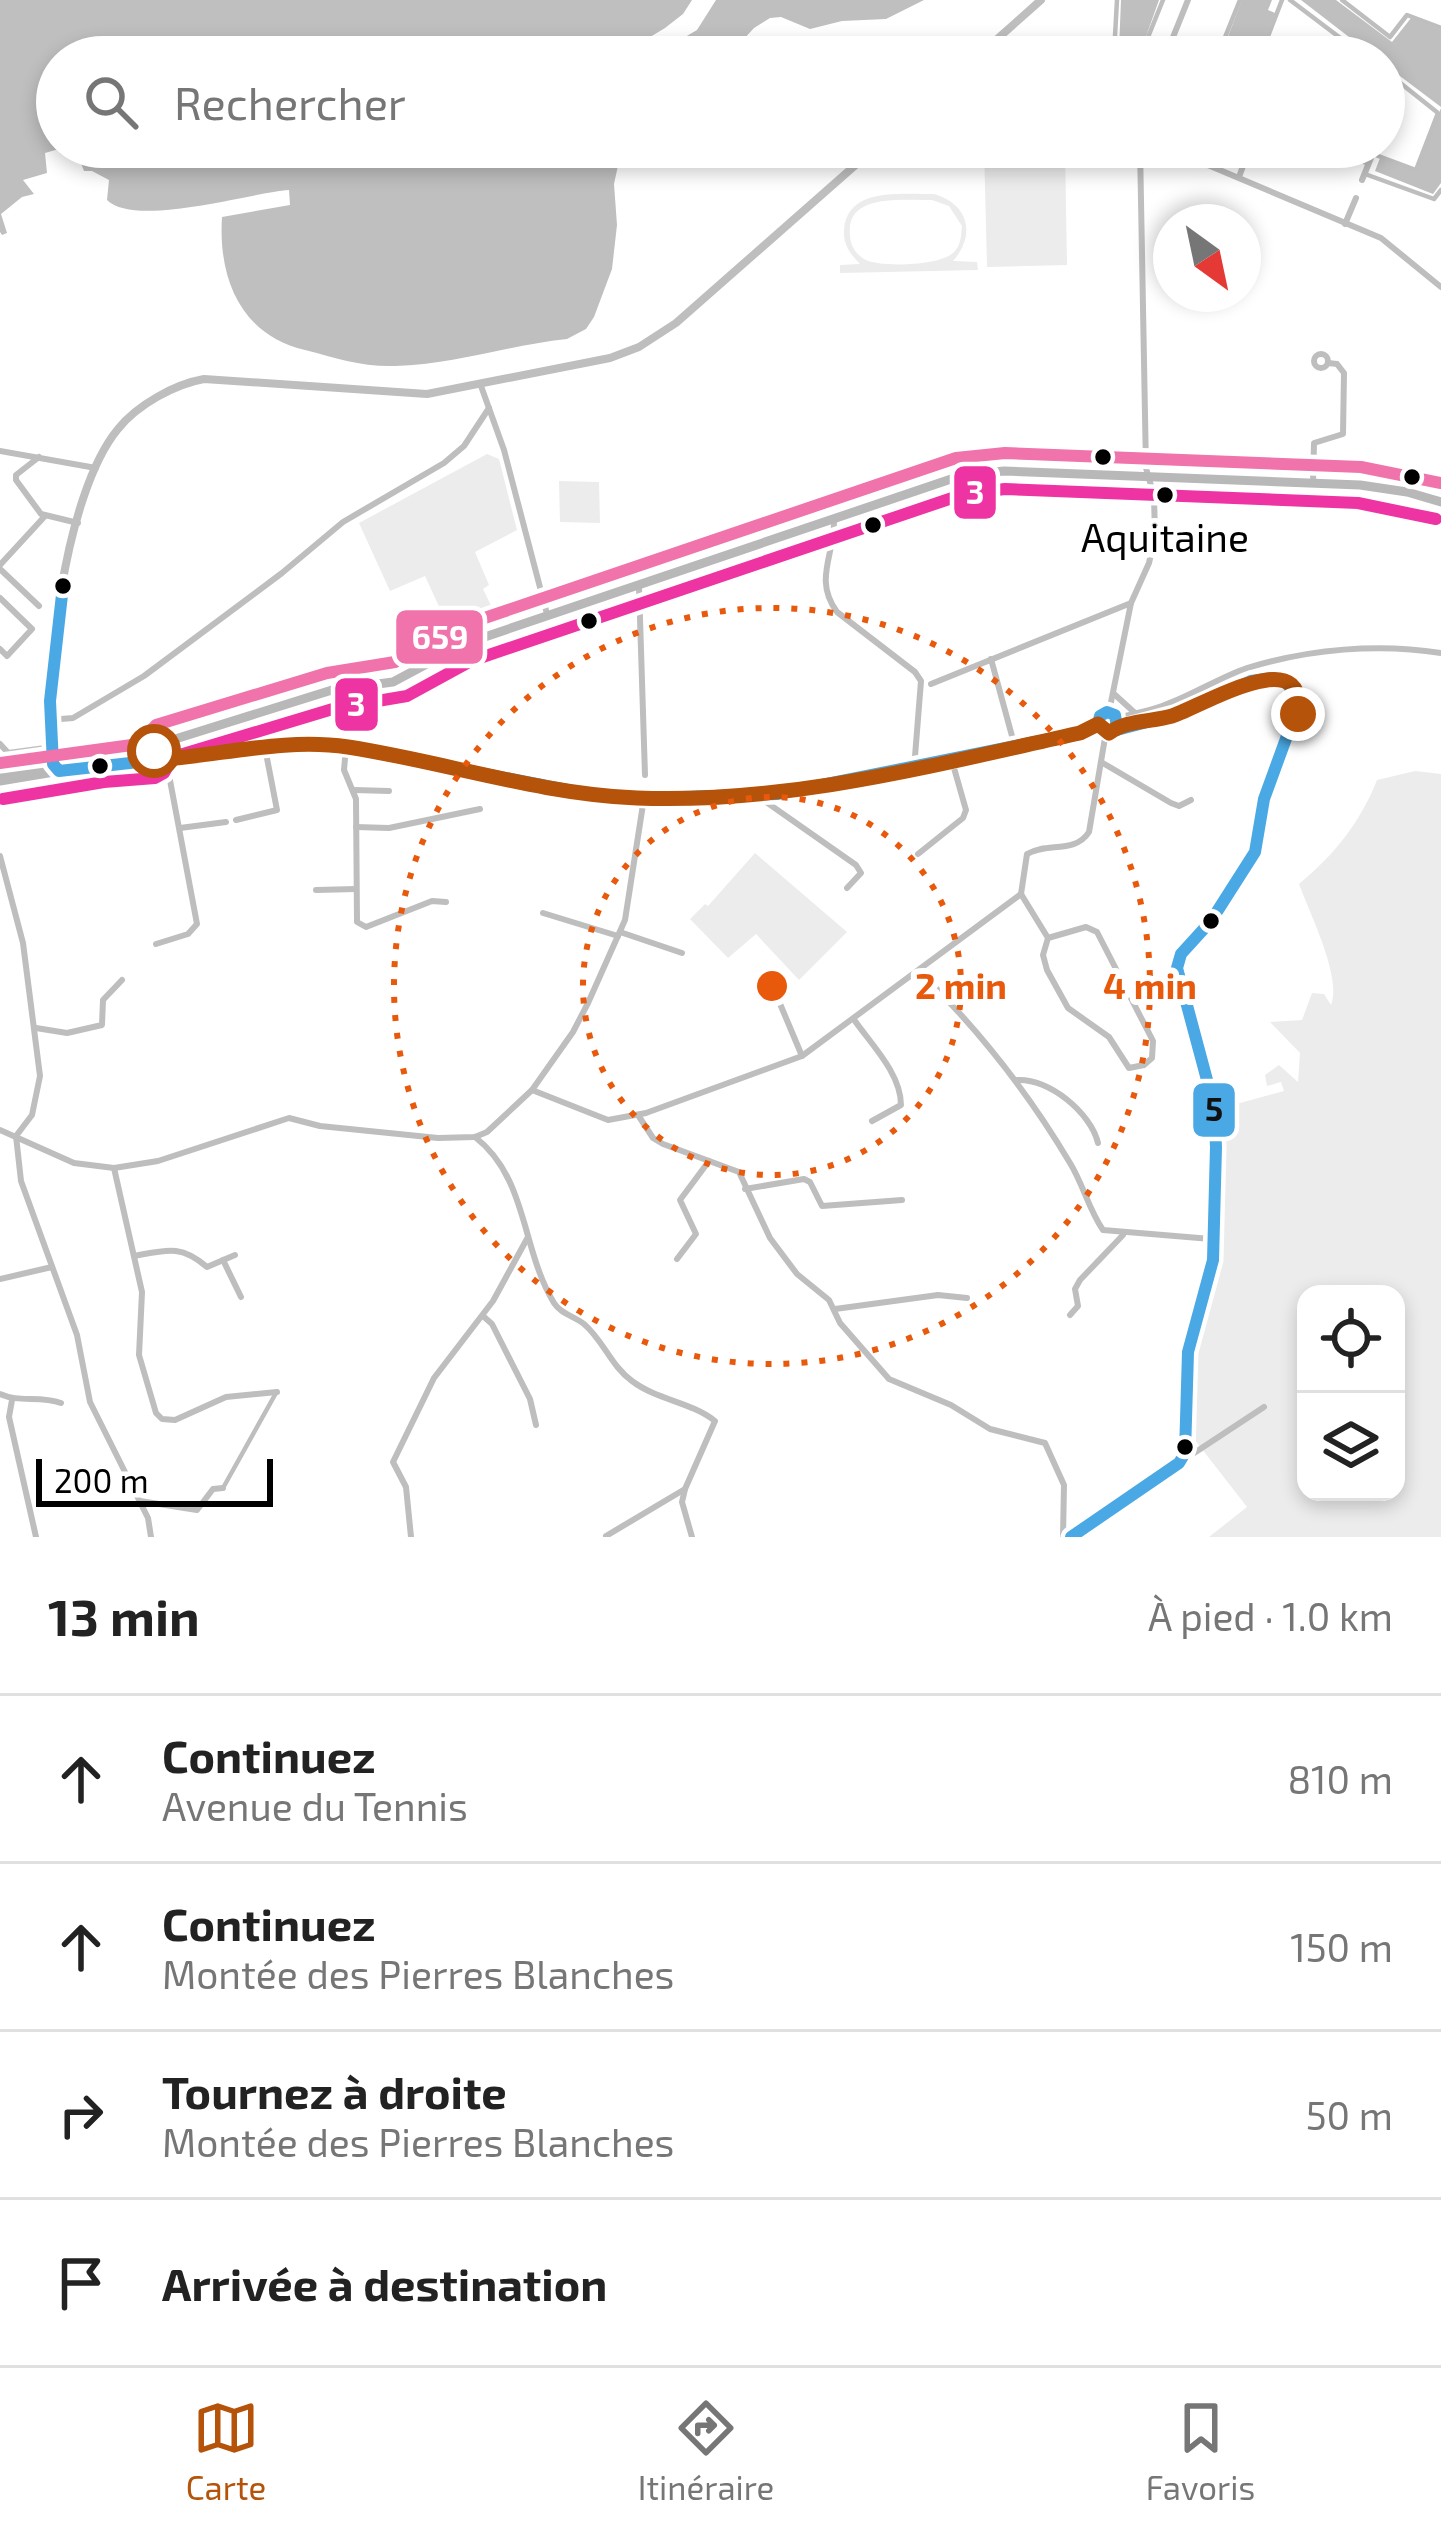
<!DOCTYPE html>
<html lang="fr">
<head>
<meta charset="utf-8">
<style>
	body { margin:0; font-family:"Exo 2",sans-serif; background:#f6f6f6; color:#222 }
	.controls { position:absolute; right:36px; bottom:36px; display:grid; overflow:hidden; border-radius:24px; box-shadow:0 6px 18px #0003 }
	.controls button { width:108px; height:108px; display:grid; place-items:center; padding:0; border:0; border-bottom:3px solid #e0e0e0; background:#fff; color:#222; font:60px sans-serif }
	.compass { position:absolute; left:1153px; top:204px; width:108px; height:108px; border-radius:50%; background:#fff; box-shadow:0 6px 18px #0003; rotate:147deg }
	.scale { position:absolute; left:36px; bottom:30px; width:237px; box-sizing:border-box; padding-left:12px; border:6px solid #000; border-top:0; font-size:33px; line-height:42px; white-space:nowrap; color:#000; -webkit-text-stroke:9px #fff; paint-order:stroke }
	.stop { position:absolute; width:36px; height:36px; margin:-27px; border:9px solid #b45309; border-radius:50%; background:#fff }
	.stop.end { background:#b45309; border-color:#fff; box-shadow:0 3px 12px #0008 }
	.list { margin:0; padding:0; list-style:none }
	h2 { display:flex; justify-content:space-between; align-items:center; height:156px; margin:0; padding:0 48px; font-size:51px }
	h2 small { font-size:39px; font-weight:400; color:#767676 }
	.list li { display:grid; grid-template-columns:78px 1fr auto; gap:36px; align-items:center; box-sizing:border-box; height:168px; padding:0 48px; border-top:3px solid #e0e0e0 }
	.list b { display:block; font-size:45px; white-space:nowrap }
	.list p { margin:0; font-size:39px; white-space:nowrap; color:#767676 }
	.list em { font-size:39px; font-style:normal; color:#767676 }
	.icon { flex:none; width:66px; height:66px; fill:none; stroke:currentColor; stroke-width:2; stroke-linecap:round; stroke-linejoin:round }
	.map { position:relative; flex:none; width:1441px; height:1537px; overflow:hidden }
	.search { position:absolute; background:#fff; box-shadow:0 6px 18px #0003; left:36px; right:36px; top:36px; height:132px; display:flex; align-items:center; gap:30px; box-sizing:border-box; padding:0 42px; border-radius:66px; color:#767676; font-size:45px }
	.sheet { height:828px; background:#fff }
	nav { display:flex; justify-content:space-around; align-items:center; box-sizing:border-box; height:168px; border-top:3px solid #e0e0e0; background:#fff; font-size:33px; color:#767676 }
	nav a { display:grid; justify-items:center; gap:6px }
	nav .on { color:#b45309 }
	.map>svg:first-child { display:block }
	.green { fill:#ececec; fill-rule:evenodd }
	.water { fill:#bfbfbf }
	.pier { fill:#fff }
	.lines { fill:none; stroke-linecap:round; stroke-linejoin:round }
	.pedestrian { stroke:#bebebe; stroke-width:4.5 }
	.minor { stroke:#bebebe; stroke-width:6 }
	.tertiary { stroke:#bebebe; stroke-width:8 }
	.secondary { stroke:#b8b8b8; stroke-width:9 }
	.bus-1-casing { stroke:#fff; stroke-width:21 }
	.bus-2-casing { stroke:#fff; stroke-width:21 }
	.bus-3-casing { stroke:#fff; stroke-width:21 }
	.bus-1 { stroke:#4aa9e4; stroke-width:12 }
	.bus-2 { stroke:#ee34a2; stroke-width:12 }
	.bus-3 { stroke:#f073ab; stroke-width:12 }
	.route { stroke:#b45309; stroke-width:15 }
	.ring { fill:none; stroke:#e8590c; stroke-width:6; stroke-dasharray:6 12 }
	.bus-dot { fill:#000; stroke:#fff; stroke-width:4.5 }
	.labels { text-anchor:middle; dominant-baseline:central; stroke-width:12; stroke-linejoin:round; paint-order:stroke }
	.bus-label { font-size:39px; fill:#000; stroke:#fff }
	.centre { fill:#e8590c; stroke:#fff; stroke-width:6 }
	.ring-label { font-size:36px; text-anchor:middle; font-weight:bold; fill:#e8590c; stroke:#fff; stroke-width:12; stroke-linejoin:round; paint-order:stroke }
	.line-badge { stroke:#fff; stroke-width:4.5 }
	.badge-label { font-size:33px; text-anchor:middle; font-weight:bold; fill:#fff }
	.pale-badge-label { font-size:33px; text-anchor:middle; font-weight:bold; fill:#111 }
</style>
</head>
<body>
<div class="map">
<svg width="1441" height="1537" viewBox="0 0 1441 1537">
	<rect width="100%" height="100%" fill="#fff"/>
	<g class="green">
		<path d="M984,147H1065L1067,265L987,267Z"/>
		<path d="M934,194C969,204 976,235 953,261L977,262L978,270L840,273V265L860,264C850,254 843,244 844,230C847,186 904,195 934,194ZM932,200L949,206L962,226C961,236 961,245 954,252C942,266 878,268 864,259C856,254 850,245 850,235C845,192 906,201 932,200Z"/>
		<path d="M487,454L499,459L517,530L475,552L489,585L483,589L498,620L453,637L425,576L390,591L359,523Z"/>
		<path d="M559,481L599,482L600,523L560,522Z"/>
		<path d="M1415,771L1441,774V1537H1209L1247,1507L1191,1435V1352L1216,1270L1214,1244L1220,1159L1218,1109L1284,1091L1281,1082L1267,1086L1265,1075L1279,1065L1298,1082L1300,1053L1270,1022L1302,1020L1312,993L1324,994L1331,1005C1342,977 1310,914 1299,884C1334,855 1360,823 1377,780ZM1306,1294H1396V1492H1306Z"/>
		<path d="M755,853L847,932L799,980L756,934L728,958L690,919L705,904L708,906Z"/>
	</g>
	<g class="water">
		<path d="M0,0H924L886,19L842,21L810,29L781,17L770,18L754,28L727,57H57V147H622L614,184L617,225L612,269L594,317L586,329L567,339C509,345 453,365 395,366C362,367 336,358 305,350C241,335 218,279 222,217L290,205L289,190C249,193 135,228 107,200L109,180L92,171H84L77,153L61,154L59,149L45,153L47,173L23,180L34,194L22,197L1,214L7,233L2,235L0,232Z"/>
		<path d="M1121,0H1159L1139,56L1119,49Z"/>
		<path d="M1242,0H1272L1268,10L1275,13L1258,57H1220Z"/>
		<path d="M1301,0H1336L1392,42L1411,18L1441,30V107L1384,64V57H1342L1349,37Z"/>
		<path d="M1441,108V183L1433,194L1375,171L1380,158L1417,172Z"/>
	</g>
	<path class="pier" d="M692,0H716L697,30L651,57H617L665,28L683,14Z"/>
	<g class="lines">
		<g class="pedestrian">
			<path d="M1117,0L1114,54L1122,57"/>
			<path d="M1290,0L1343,40L1336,57"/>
			<path d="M1342,0L1390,37L1407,15L1441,28"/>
			<path d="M1140,57L1163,0"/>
			<path d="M1217,57L1240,0"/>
			<path d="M1260,57L1282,0"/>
			<path d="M1325,147L1369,164"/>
			<path d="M1373,154L1416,170L1438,113L1384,70"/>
			<path d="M1365,174L1434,199L1441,190"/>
			<path d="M10,752L47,747"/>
			<path d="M223,1488L276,1393"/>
		</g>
		<g class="minor">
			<path d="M1165,57L1188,0"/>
			<path d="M1165,147L1381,238L1441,287"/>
			<path d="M1239,177L1250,147"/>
			<path d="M1362,180L1375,148"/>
			<path d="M1345,224L1356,198"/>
			<circle cx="1321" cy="361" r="7"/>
			<path d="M481,386L504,450L547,614"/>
			<path d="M0,451L96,468"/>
			<path d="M39,457L16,475V480L41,514L78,523"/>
			<path d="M1313,483L1314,443L1343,434L1344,373L1337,364L1328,363"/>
			<path d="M834,520C835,554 813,580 837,612L915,672L921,681L914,769"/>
			<path d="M0,565L45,516"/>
			<path d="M0,569L39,606"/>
			<path d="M639,587L645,775"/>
			<path d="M0,598L32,629L7,656L0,649"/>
			<path d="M991,659L1012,736"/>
			<path d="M931,684L1131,603"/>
			<path d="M1113,693L1135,713"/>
			<path d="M1109,712L1131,603L1149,563L1155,536L1154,496L1146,468L1140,147"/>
			<path d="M1117,718C1132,714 1148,711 1162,706C1191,696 1218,678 1247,668C1309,649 1378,643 1441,653"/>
			<path d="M49,720L73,718L144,676L282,573L343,522L444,463L464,446L489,408"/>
			<path d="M0,744L23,769"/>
			<path d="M346,747L344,770L356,799L357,922L366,927L432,901L446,902"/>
			<path d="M1101,762L1171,803L1179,806L1191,800"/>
			<path d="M354,790L389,791"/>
			<path d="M756,795L856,865L861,873L847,888"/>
			<path d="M236,820L277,810L265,748"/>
			<path d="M356,827L389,828L480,809"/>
			<path d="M180,828L226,822"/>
			<path d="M918,854L963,818L966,810L952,761"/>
			<path d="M0,856L23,943L40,1076L32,1115L16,1136L21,1181L77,1335L90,1402L148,1518L151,1537"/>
			<path d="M316,890L356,889"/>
			<path d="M1021,894L1048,938L1043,955L1047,970L1068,1008L1109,1037L1129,1068L1144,1065L1152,1058L1153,1041L1097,932L1086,927L1048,938"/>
			<path d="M1021,894L1027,854C1047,842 1075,854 1089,832L1106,732"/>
			<path d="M543,913L618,936"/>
			<path d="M620,932L682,953"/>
			<path d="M156,944L188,934L197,924L166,759"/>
			<path d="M920,972C979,1030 1028,1092 1070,1163C1083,1184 1089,1210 1103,1230L1211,1239"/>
			<path d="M770,980L802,1056"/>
			<path d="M855,1021C872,1045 901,1074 901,1105L872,1121"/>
			<path d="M36,1028L67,1033L102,1025L103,1000L122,980"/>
			<path d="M1017,1080C1049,1078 1091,1113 1098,1143"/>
			<path d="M532,1090L608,1120L646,1113L802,1056L1021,894"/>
			<path d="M638,1115L653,1138L663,1144L739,1172L770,1238L797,1274L829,1300L840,1323L889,1379L951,1405L990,1429L1045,1443L1064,1485L1063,1537"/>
			<path d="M0,1130L74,1163L114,1168L158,1161L289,1118L320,1126L438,1138L475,1137L487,1132L532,1090L573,1032L588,1003L625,920L644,798"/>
			<path d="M475,1137C528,1178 521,1249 554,1303C561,1314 574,1316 584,1324C603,1340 611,1366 632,1381C657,1400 691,1402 715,1421L685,1489L606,1536"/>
			<path d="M114,1168L142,1292L139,1355L156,1413L162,1419L175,1420L226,1397L277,1392"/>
			<path d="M745,1189L804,1179L810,1182L822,1206L902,1200"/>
			<path d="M134,1256C166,1250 181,1244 207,1267L235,1255"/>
			<path d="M677,1259L696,1234L680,1200L709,1161"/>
			<path d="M223,1260L241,1297"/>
			<path d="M0,1279L52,1267"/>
			<path d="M835,1309L938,1295L967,1298"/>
			<path d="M1070,1315L1078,1306L1075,1289L1080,1280L1123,1235"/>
			<path d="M483,1316L492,1324L530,1399L536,1425"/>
			<path d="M0,1394C19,1403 40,1395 61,1403"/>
			<path d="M12,1400L9,1417L36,1537"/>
			<path d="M1182,1461L1264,1407"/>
			<path d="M685,1489L682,1502L692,1537"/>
			<path d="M140,1501L197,1510L213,1489L223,1488"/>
			<path d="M411,1537L406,1487L393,1462L434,1378L493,1301L528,1237"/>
		</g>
		<g class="tertiary">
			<path d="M977,57L1041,0"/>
			<path d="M152,760L298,744L326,745C417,753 504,786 595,795C760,810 920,768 1080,733L1098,724L1100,716L1107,712L1115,715L1117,727"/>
			<path d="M54,767C41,685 64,494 118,429C137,405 175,384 204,379L427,394L610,358L639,347L676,323L876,147"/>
			<path d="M1071,1537L1179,1463L1185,1453L1188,1352L1213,1260L1216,1147L1214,1106L1177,968L1181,954L1211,921L1255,852L1264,799L1299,703C1294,690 1289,680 1273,678C1248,675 1200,706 1174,715C1153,722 1127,720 1109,732L1098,724"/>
		</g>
		<g class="secondary">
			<path d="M0,773L140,750L332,690L393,682L464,644L960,476L1004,471L1360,485L1407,492L1441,502"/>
			<path d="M0,781L102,764L147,762L154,756L149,746"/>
		</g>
		<g class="bus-1-casing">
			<g id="bus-1">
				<path d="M63,586L50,701L53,764L59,771L298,744L346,747L588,794L647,798L777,794L1080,733L1098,724L1100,716L1107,712L1115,715L1117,727"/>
				<path d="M1071,1537L1179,1463L1185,1453L1188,1352L1213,1260L1216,1147L1214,1106L1177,968L1181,954L1211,921L1255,852L1264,799L1299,703L1287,683L1273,678L1251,681L1174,715L1109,732L1098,724"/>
			</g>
		</g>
		<g class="bus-2-casing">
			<path id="bus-2" d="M3,799L104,782L155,778L164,773L173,757L336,708L407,696L471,661L964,494L1005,489L1358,503L1436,519"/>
		</g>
		<g class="bus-3-casing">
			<path id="bus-3" d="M0,763L139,744L156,725L327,673L395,662L458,627L956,458L1005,453L1361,467L1441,483"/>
		</g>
		<use href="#bus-1" class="bus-1"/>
		<use href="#bus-2" class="bus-2"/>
		<use href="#bus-3" class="bus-3"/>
	</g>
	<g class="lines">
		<path class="route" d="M154,751L166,759C226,754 287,738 348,747C445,762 539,794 637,798C787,804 934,765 1080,733L1098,724L1109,733C1126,720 1151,722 1172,716C1200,707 1308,640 1298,714"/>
	</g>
	<g class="ring">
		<circle cx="772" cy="986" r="189"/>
		<circle cx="772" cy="986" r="378"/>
	</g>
	<g class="bus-dot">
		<circle cx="1103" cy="457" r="10"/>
		<circle cx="1412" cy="477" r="10"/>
		<circle cx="1165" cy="495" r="10"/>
		<circle cx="873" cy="525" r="10"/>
		<circle cx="63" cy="586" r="10"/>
		<circle cx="589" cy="621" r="10"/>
		<circle cx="100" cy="766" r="10"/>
		<circle cx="1211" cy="921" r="10"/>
		<circle cx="1185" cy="1447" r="10"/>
	</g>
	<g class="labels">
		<g class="bus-label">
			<text x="1165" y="536">Aquitaine</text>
		</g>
	</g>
	<circle cx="772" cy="986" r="18" class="centre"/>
	<g class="ring-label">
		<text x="961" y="999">2 min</text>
		<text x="1150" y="999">4 min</text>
	</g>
	<g class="line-badge">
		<rect x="952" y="464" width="46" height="57" rx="12" fill="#ee34a2"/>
		<rect x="394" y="608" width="91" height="58" rx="12" fill="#f073ab"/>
		<rect x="333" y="676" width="47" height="57" rx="12" fill="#ee34a2"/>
		<rect x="1191" y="1081" width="46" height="58" rx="12" fill="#4aa9e4"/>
	</g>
	<g class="badge-label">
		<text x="975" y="504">3</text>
		<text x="440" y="649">659</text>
		<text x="356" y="716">3</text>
	</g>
	<g class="pale-badge-label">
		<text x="1214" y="1121">5</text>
	</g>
</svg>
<div class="controls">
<button><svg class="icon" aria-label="locate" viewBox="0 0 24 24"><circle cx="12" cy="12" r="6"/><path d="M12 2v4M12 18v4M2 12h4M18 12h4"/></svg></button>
<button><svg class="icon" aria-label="layers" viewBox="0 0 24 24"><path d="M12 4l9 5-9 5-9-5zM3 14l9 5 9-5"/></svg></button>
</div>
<svg class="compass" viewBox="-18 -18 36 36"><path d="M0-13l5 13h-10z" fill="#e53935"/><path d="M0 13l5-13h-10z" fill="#767676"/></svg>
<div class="scale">200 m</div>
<div class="stop" style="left:154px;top:751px"></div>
<div class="stop end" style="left:1298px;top:714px"></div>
<div class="search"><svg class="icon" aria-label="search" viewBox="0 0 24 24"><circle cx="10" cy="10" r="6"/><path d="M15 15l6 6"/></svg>Rechercher</div>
</div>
<section class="sheet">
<h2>13 min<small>À pied · 1.0 km</small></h2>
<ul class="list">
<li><svg class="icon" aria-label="ahead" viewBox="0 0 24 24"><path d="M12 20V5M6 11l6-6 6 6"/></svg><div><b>Continuez</b><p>Avenue du Tennis</p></div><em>810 m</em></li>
<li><svg class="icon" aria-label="ahead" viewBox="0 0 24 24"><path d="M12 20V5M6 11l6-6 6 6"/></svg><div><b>Continuez</b><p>Montée des Pierres Blanches</p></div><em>150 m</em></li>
<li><svg class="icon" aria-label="right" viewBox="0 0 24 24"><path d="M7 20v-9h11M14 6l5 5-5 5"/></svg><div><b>Tournez à droite</b><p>Montée des Pierres Blanches</p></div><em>50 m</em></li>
<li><svg class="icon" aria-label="arrive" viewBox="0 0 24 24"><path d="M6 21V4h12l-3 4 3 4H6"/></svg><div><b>Arrivée à destination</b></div></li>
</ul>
</section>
<nav>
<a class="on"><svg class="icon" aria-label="map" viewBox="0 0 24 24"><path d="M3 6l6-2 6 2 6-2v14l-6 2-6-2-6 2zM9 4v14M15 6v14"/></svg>Carte</a>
<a><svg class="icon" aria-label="directions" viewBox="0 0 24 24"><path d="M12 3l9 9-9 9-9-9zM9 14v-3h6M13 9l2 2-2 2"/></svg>Itinéraire</a>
<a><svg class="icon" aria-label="saved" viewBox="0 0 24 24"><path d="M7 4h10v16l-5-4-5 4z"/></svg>Favoris</a>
</nav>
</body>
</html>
